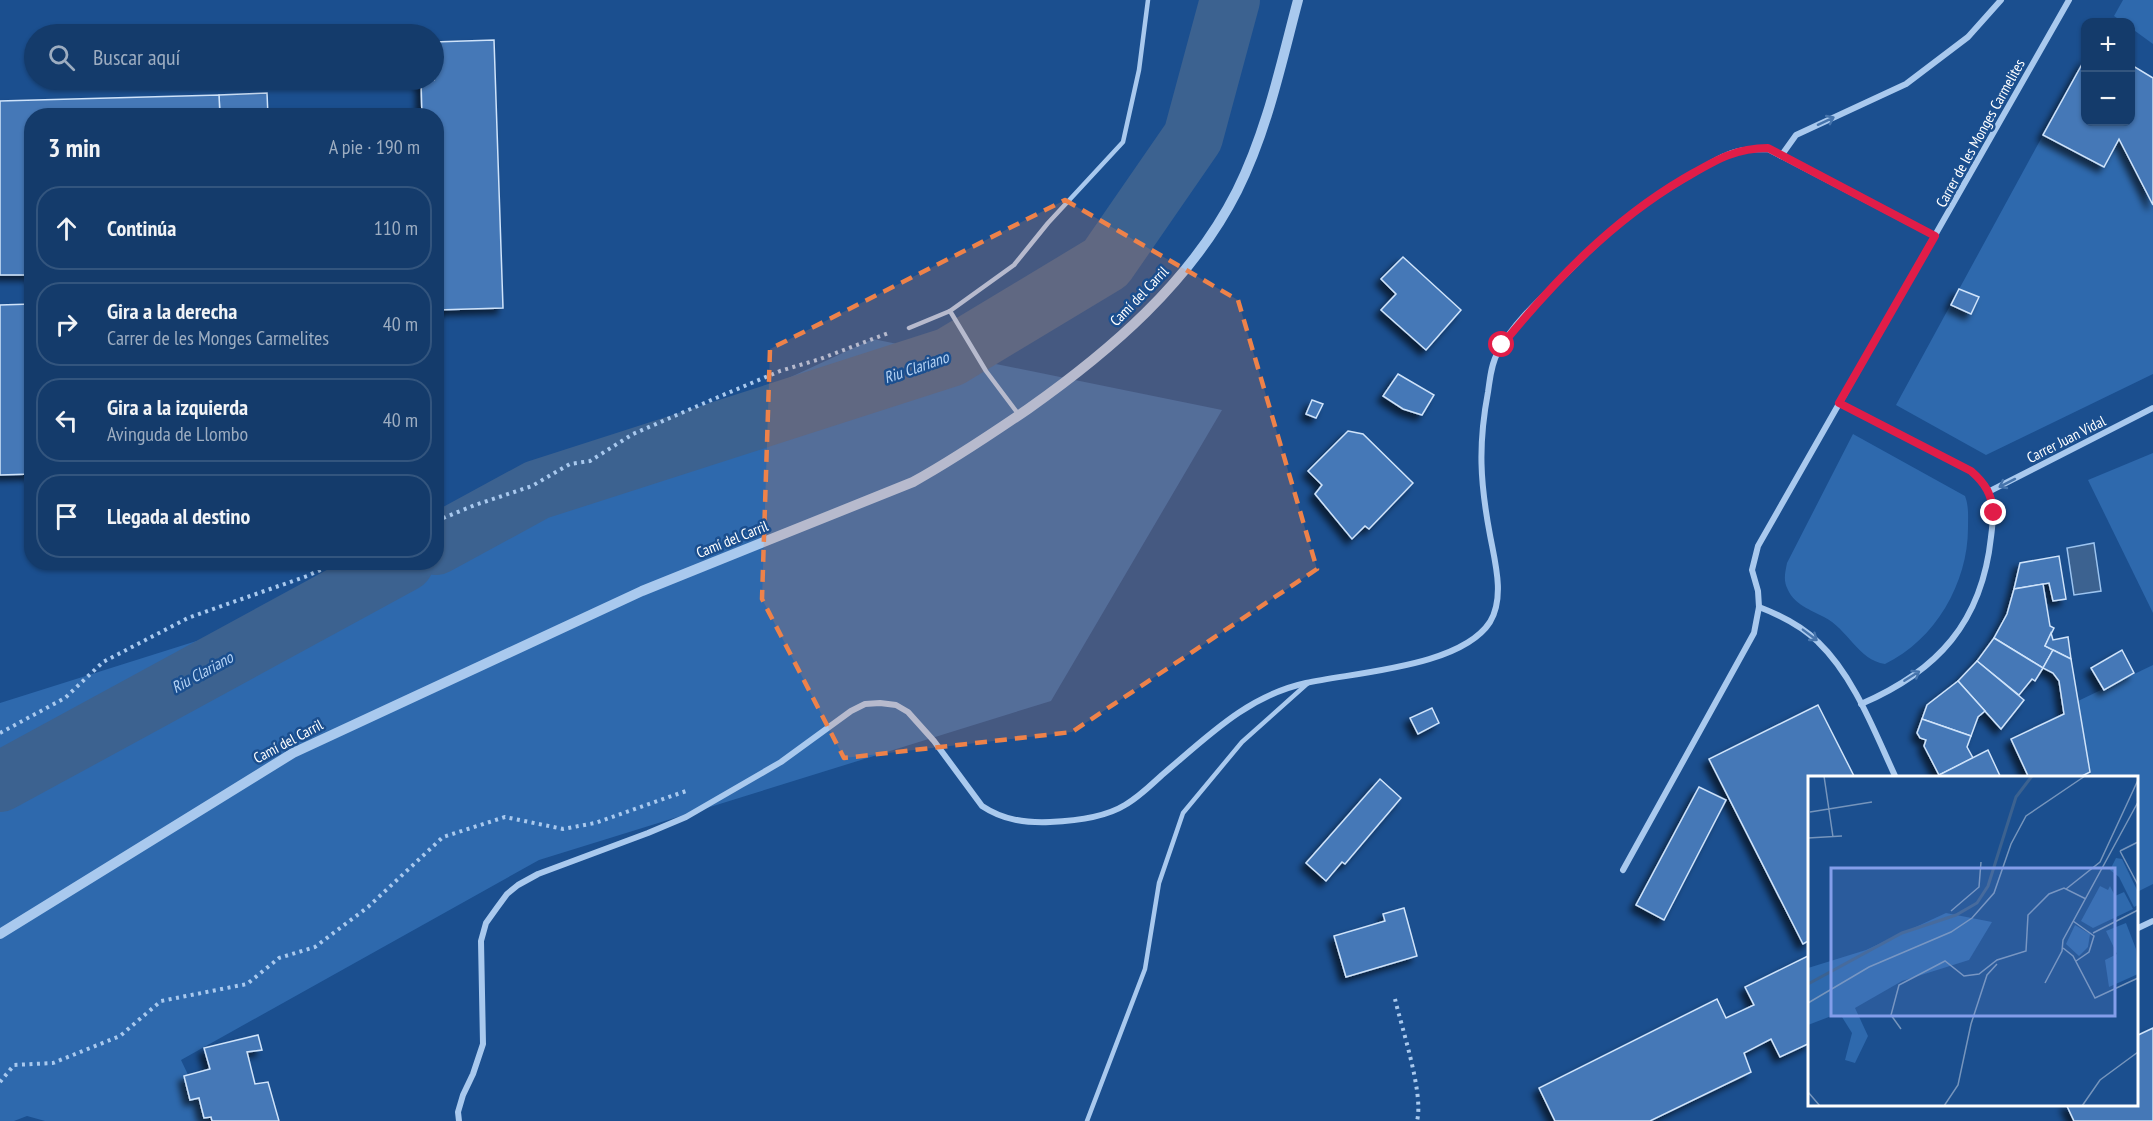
<!DOCTYPE html>
<html lang="es">
<head>
<meta charset="utf-8">
<style>
	body { margin:0; font-family:"PT Sans Narrow",sans-serif; background:#214673; color:#f1f3f6 }
	.controls { position:absolute; right:18px; top:18px; display:grid; overflow:hidden; border-radius:12px; box-shadow:0 2px 4px #0004 }
	.controls button { width:54px; height:54px; display:grid; place-items:center; padding:0; border:0; border-bottom:2px solid #33557e; background:#143b6b; color:#f1f3f6; font:30px sans-serif }
	.stop { position:absolute; width:18px; height:18px; margin:-14px; border:4px solid #e11d48; border-radius:50%; background:#fff }
	.stop.end { background:#e11d48; border-color:#fff; box-shadow:0 2px 6px #0008 }
	.list { margin:0; padding:0; list-style:none }
	h2 { display:flex; justify-content:space-between; align-items:center; height:78px; margin:0; padding:0 24px; font-size:26px }
	h2 small { font-size:20px; font-weight:400; color:#9dadc1 }
	.list li { display:grid; grid-template-columns:39px 1fr auto; gap:18px; align-items:center; box-sizing:border-box; height:84px; margin:0 12px 12px; padding:0 12px; border:2px solid #33557e; border-radius:24px }
	.list b { display:block; font-size:22px; white-space:nowrap }
	.list p { margin:0; font-size:20px; white-space:nowrap; color:#9dadc1 }
	.list em { font-size:20px; font-style:normal; color:#9dadc1 }
	.icon { flex:none; width:33px; height:33px; fill:none; stroke:currentColor; stroke-width:2; stroke-linecap:round; stroke-linejoin:round }
	.map { position:relative; flex:none; width:2153px; height:1121px; overflow:hidden }
	.search { position:absolute; background:#143b6b; box-shadow:0 2px 4px #0004; left:24px; top:24px; width:420px; height:66px; display:flex; align-items:center; gap:15px; box-sizing:border-box; padding:0 21px; border-radius:33px; color:#9dadc1; font-size:22px }
	.panel { position:absolute; background:#143b6b; box-shadow:0 2px 4px #0004; left:24px; top:108px; width:420px; height:462px; border-radius:24px }
	.map>svg:first-child { display:block }
	.green { fill:#2e69ad }
	.water { fill:#3c6290; stroke:#9cc4f0; stroke-width:1.5 }
	.lines { fill:none; stroke-linecap:round; stroke-linejoin:round }
	.river { stroke:#3c6290; stroke-width:60 }
	.building { fill:#4478b7; stroke:#cfe3fa; stroke-width:1.5; filter:url(#shadow) }
	.path { stroke:#a9c9ee; stroke-width:4; stroke-dasharray:3 4.5; stroke-linecap:butt }
	.service { stroke:#a9c9ee; stroke-width:4.5 }
	.minor { stroke:#a9c9ee; stroke-width:6 }
	.tertiary { stroke:#a9c9ee; stroke-width:10 }
	.oneway { stroke:#4674ac }
	.route { stroke:#e11d48; stroke-width:8 }
	.marked { fill:#ee8249; fill-opacity:0.2; stroke:#ee8249; stroke-width:4.5; stroke-dasharray:12 8; stroke-linejoin:round }
	.labels { text-anchor:middle; dominant-baseline:central; stroke-width:5; stroke-linejoin:round; paint-order:stroke }
	.street-label { font-size:15px; fill:#fff; stroke:#1b4f8f }
	.water-label { font-size:16px; font-style:italic; fill:#b5d3f5; stroke:#1b4f8f }
	.inset-river { fill:none; stroke:#3c6290; stroke-width:3 }
	.inset-road { fill:none; stroke:#7695bc; stroke-width:1.5 }
	.view { fill:#839eea; fill-opacity:0.15; stroke:#839eea; stroke-width:3 }
	.inset-edge { fill:none; stroke:#fff; stroke-width:3 }
</style>
</head>
<body>
<div class="map">
<svg width="2153" height="1121" viewBox="0 0 2153 1121">
	<defs>
		<filter id="shadow"><feDropShadow dx="-5.5" dy="5.5" stdDeviation="3" flood-color="#0009"/></filter>
	</defs>
	<rect width="100%" height="100%" fill="#1b4f8f"/>
	<g class="green">
		<path d="M2123,0H2153V44L2131,28L2130,22H2123L2114,16Z"/>
		<path d="M2043,135L2104,167L2119,139L2153,205V374L1986,455L1896,405Z"/>
		<path d="M873,339L1222,410L1051,701L539,860L181,1060L210,1121H45L27,1116L14,1121H0V703L263,620L388,563L436,562L437,540Z"/>
		<path d="M1853,434L1965,496C1969,506 1968,517 1968,528C1968,583 1935,640 1885,664C1858,660 1848,629 1824,617C1811,610 1795,605 1788,590C1783,581 1785,573 1787,563Z"/>
		<path d="M2153,453V613L2088,480Z"/>
		<path d="M2153,665V884L2137,892L2136,778L2091,777L2078,701Z"/>
	</g>
	<path class="water" d="M2094,543L2101,591L2074,595L2067,548Z"/>
	<g class="lines">
		<g class="river">
			<path d="M436,545L537,490L950,357L1106,263L1193,137L1230,0"/>
			<path d="M0,782L404,562"/>
		</g>
	</g>
	<g class="building">
		<path d="M494,40L503,308L436,310V116H422L421,80H434V42Z"/>
		<path d="M2086,57V122H2130V64L2153,78V205L2119,139L2104,167L2043,135Z"/>
		<path d="M267,93L268,116H220L219,95Z"/>
		<path d="M219,95L220,116H32V275H0V101Z"/>
		<path d="M1403,257L1461,310L1426,350L1381,310L1396,294L1381,279Z"/>
		<path d="M1959,289L1979,297L1971,314L1951,305Z"/>
		<path d="M32,304V474L0,475V305Z"/>
		<path d="M1398,374L1434,395L1422,415L1403,409L1383,396Z"/>
		<path d="M1312,400L1323,404L1316,418L1306,414Z"/>
		<path d="M1348,431L1363,434L1413,483L1369,529L1365,526L1352,539L1315,494L1322,485L1308,471Z"/>
		<path d="M2059,556L2066,599L2053,601L2049,583L2014,589L2020,563Z"/>
		<path d="M2043,584L2050,626L2054,628L2045,646L2053,650L2043,668L1994,638L2007,614L2014,589Z"/>
		<path d="M2051,633L2053,640L2068,637L2071,659L2045,646Z"/>
		<path d="M1994,638L2043,668L2035,681L2032,679L2019,695L1977,661Z"/>
		<path d="M2053,650L2071,659L2090,772L2078,778H2029L2011,739L2064,714L2059,681L2053,673L2043,668Z"/>
		<path d="M2122,650L2134,673L2104,690L2091,668Z"/>
		<path d="M1977,661L2024,700L2001,729L1958,681Z"/>
		<path d="M1958,681L1985,711L1978,717L1971,736L1922,719L1927,705Z"/>
		<path d="M1818,705L1855,778H1810V940L1803,944L1709,759Z"/>
		<path d="M1432,708L1439,723L1418,734L1410,718Z"/>
		<path d="M1922,719L1971,736L1967,747L1973,758L1939,775L1924,746L1926,740L1920,738L1917,733Z"/>
		<path d="M1988,750L2001,778H1940L1939,775Z"/>
		<path d="M1380,779L1401,798L1345,864L1342,862L1326,881L1306,863Z"/>
		<path d="M1699,787L1726,800L1664,920L1636,905Z"/>
		<path d="M1404,908L1417,956L1346,977L1334,936L1385,921L1383,914Z"/>
		<path d="M1810,955V1043L1780,1057L1771,1039L1744,1053L1751,1072L1650,1121H1555L1539,1088L1717,999L1726,1018L1754,1005L1745,987Z"/>
		<path d="M2153,1028V1121H2074L2066,1104H2136V1036Z"/>
		<path d="M258,1035L262,1050L247,1052L255,1084L268,1082L279,1121H212L211,1117L204,1118L199,1098L190,1100L184,1076L210,1069L204,1048Z"/>
	</g>
	<g class="lines">
		<g class="path">
			<path d="M436,521L475,505L532,486L570,464L590,461L633,434L716,398L780,371L820,359L891,332"/>
			<path d="M0,733L65,698L103,662L188,618L307,576L338,562"/>
			<path d="M1395,999C1402,1029 1424,1094 1417,1121"/>
			<path d="M0,1082L14,1065L53,1063L120,1036L161,1001L247,984L279,958L315,947L368,907L443,837L505,817L563,829L595,823L689,790"/>
		</g>
		<g class="service">
			<path d="M950,311L986,371L1019,415"/>
			<path d="M909,328L950,311L1014,265L1048,223L1123,142L1139,70L1148,0"/>
			<path d="M1087,1121L1145,969L1159,883L1183,813L1242,742L1308,683"/>
		</g>
		<g class="minor">
			<path d="M1781,156L1796,135L1906,84L1968,37L2001,0"/>
			<path d="M1839,403L1971,471C1996,492 1995,507 1991,537C1982,622 1938,671 1861,704"/>
			<path d="M1990,491L2153,408"/>
			<path d="M1759,607C1780,615 1802,626 1818,642C1854,676 1875,733 1896,778"/>
			<path d="M1623,870L1754,633L1759,607L1758,591L1752,570L1758,546L2069,0"/>
			<path d="M2136,929L2153,921"/>
			<path d="M459,1121L458,1112L463,1095L473,1074L483,1044L481,941L486,923L496,909L507,894L518,885L538,874L648,833L686,817L781,762L851,711L865,704L880,703L896,705L908,712L934,741L982,806C1003,820 1025,823 1050,822C1074,821 1104,818 1125,805C1139,797 1151,785 1162,775C1208,736 1247,696 1306,683C1356,672 1461,667 1490,622C1505,597 1495,562 1490,535C1480,482 1478,445 1488,392C1490,379 1491,364 1498,352C1511,326 1539,300 1560,280C1580,260 1599,240 1621,222C1646,202 1673,185 1701,169C1709,164 1718,158 1727,155C1740,149 1754,149 1768,149L1935,236"/>
		</g>
		<path class="tertiary" d="M0,934L293,753L642,591L913,482C953,460 990,435 1028,409C1110,351 1191,282 1237,191C1267,131 1281,64 1298,0"/>
	</g>
	<defs><path id="oneway-shaft" d="M-6 0H5M1.5-3L5.5 0L1.5 3" fill="none" stroke-width="1.6" stroke-linecap="round" stroke-linejoin="round" transform="scale(1.5)"/></defs>
	<g class="oneway">
		<use href="#oneway-shaft" transform="translate(1826 121) rotate(-25)"/>
		<use href="#oneway-shaft" transform="translate(2007 483) rotate(153)"/>
		<use href="#oneway-shaft" transform="translate(1810 635) rotate(37)"/>
		<use href="#oneway-shaft" transform="translate(1912 676) rotate(-32)"/>
	</g>
	<g class="lines">
		<path class="route" d="M1502,345C1554,281 1612,221 1683,179C1713,162 1733,148 1768,148L1935,236L1839,403L1971,471C1986,484 1991,494 1994,513"/>
	</g>
	<path class="marked" d="M1065,200L1238,300L1317,569L1072,732L844,758L762,599L770,349Z"/>
	<g class="labels">
		<g class="street-label">
			<text transform="translate(1980 133) rotate(-61)">Carrer de les Monges Carmelites</text>
			<text transform="translate(1139 296) rotate(-46)">Camí del Carril</text>
			<text transform="translate(2066 439) rotate(-27)">Carrer Juan Vidal</text>
			<text transform="translate(732 539) rotate(-22)">Camí del Carril</text>
			<text transform="translate(288 741) rotate(-28)">Camí del Carril</text>
		</g>
		<g class="water-label">
			<text transform="translate(916 367) rotate(-19)">Riu Clariano</text>
			<text transform="translate(202 672) rotate(-29)">Riu Clariano</text>
		</g>
	</g>
	<g transform="translate(1808 776)">
		<rect width="330" height="330" fill="#1b4f8f"/>
		<path d="M308,82L314,83L330,116V129L326,131L311,101L302,94ZM292,110L300,114L302,110L307,120L316,116L325,133L285,152L273,145ZM138,137L184,146L161,184L94,205L47,232L60,260L47,287L37,284L44,257L34,241L26,239L0,249V192L58,174ZM318,147L328,173L330,198L301,211L297,184L309,178L298,155ZM267,149L282,158L280,171L271,180L258,168Z" fill="#2e69ad"/>
		<path class="inset-river" d="M0,208L94,157L148,139L169,127L180,110L208,21L224,0"/>
		<path class="inset-road" d="M16,0L25,61M2,36L64,26M0,62L34,60M312,75L330,109M312,75L330,66M258,113L292,86L330,4M143,135L171,111L173,86M265,145L286,160L281,176L268,185M285,157L330,134M255,172L265,180L287,222L330,202M237,207L254,175L255,164L330,26M0,227L61,191L143,156L164,142L186,117L203,68L218,40L277,0M93,253L83,239L91,209L137,185L156,200L171,198L189,184L218,175L220,139L241,118L256,112L278,123M0,316L12,330M136,330L150,309L163,248L179,199L189,188M274,330L292,304L330,276"/>
		<path class="view" d="M23,92H307V240H23Z"/>
		<rect width="330" height="330" class="inset-edge"/>
	</g>
</svg>
<div class="controls">
<button>+</button>
<button>−</button>
</div>
<div class="stop" style="left:1502px;top:345px"></div>
<div class="stop end" style="left:1994px;top:513px"></div>
<div class="search"><svg class="icon" aria-label="search" viewBox="0 0 24 24"><circle cx="10" cy="10" r="6"/><path d="M15 15l6 6"/></svg>Buscar aquí</div>
<section class="panel">
<h2>3 min<small>A pie · 190 m</small></h2>
<ul class="list">
<li><svg class="icon" aria-label="ahead" viewBox="0 0 24 24"><path d="M12 20V5M6 11l6-6 6 6"/></svg><div><b>Continúa</b></div><em>110 m</em></li>
<li><svg class="icon" aria-label="right" viewBox="0 0 24 24"><path d="M7 20v-9h11M14 6l5 5-5 5"/></svg><div><b>Gira a la derecha</b><p>Carrer de les Monges Carmelites</p></div><em>40 m</em></li>
<li><svg class="icon" aria-label="left" viewBox="0 0 24 24"><path d="M17 20v-9H6M10 6l-5 5 5 5"/></svg><div><b>Gira a la izquierda</b><p>Avinguda de Llombo</p></div><em>40 m</em></li>
<li><svg class="icon" aria-label="arrive" viewBox="0 0 24 24"><path d="M6 21V4h12l-3 4 3 4H6"/></svg><div><b>Llegada al destino</b></div></li>
</ul>
</section>
</div>
</body>
</html>
